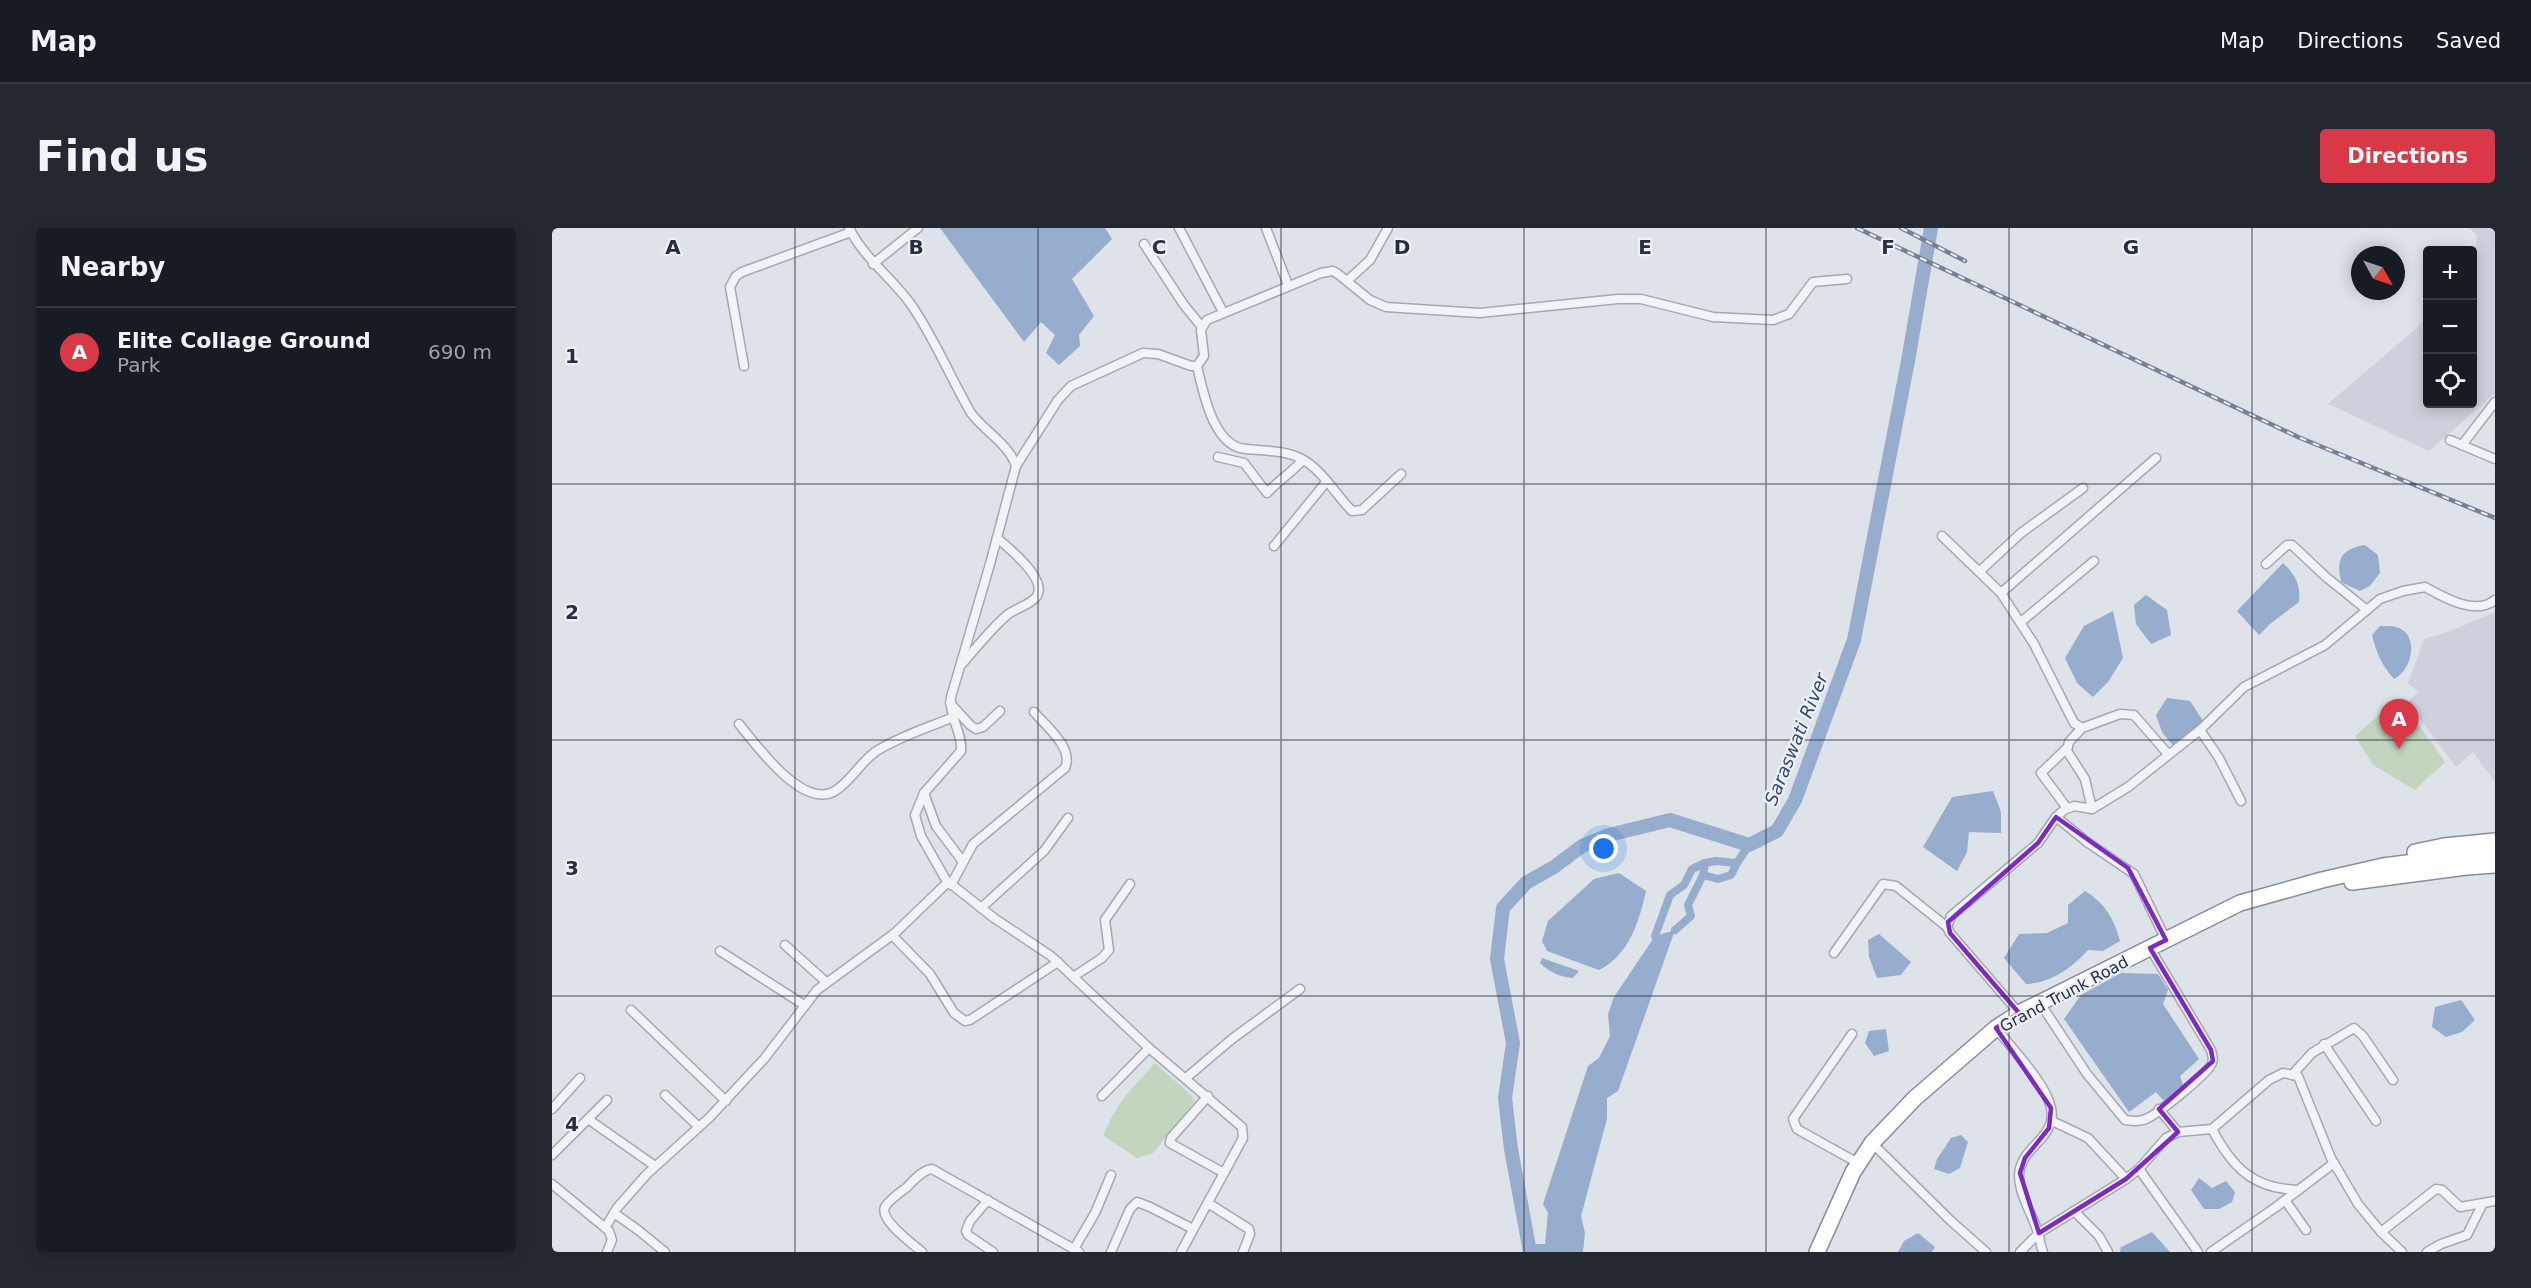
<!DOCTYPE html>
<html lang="en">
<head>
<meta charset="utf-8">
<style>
	body { margin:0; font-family:"DejaVu Sans",sans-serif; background:#242831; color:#f1f3f6 }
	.controls { position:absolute; right:18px; top:18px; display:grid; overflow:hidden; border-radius:6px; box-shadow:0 3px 15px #0003 }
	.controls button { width:54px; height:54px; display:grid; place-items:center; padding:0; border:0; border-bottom:2px solid #363941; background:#171b24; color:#f1f3f6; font:30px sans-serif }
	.compass { position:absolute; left:1799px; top:18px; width:54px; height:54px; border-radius:50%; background:#171b24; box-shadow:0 3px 15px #0003; rotate:130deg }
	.you { position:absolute; left:1052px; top:621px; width:21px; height:21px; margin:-15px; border:4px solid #fff; border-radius:50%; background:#1a73e8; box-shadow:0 0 0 9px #1a73e833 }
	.badge { display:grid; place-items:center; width:39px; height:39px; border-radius:50%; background:#d93847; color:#fff; font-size:20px; font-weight:700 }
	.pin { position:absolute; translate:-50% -50px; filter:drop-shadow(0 2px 3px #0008) }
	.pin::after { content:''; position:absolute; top:32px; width:21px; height:18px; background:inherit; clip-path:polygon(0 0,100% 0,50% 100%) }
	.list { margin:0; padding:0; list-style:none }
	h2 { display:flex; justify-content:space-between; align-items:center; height:78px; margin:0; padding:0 24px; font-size:26px }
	h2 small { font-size:20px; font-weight:400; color:#9ea1a6 }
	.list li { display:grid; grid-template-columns:39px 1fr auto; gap:18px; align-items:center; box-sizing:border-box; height:90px; padding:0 24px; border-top:2px solid #363941 }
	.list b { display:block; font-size:22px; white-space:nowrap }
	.list p { margin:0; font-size:20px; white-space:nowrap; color:#9ea1a6 }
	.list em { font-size:20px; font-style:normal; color:#9ea1a6 }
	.icon { flex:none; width:33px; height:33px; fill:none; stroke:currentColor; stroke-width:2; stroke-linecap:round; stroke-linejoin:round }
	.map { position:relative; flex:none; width:1943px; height:1024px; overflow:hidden; border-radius:6px }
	header { display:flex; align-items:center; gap:36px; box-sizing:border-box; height:84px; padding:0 30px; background:#171b24; border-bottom:2px solid #363941 }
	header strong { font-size:28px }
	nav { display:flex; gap:33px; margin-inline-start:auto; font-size:21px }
	.intro { display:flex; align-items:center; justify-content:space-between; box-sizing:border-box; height:144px; padding:0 36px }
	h1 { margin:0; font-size:42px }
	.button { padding:15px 27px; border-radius:6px; background:#d93847; color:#fff; font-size:21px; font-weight:700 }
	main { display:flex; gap:36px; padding:0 36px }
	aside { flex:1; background:#171b24; border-radius:6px; box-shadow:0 3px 15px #0003 }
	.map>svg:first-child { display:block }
	.built { fill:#ccd1db }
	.green { fill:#c3d4bf }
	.water { fill:#96adcd }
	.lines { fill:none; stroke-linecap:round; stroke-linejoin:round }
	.canal { stroke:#96adcd; stroke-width:8 }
	.river { stroke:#96adcd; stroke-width:14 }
	.street-casing { stroke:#a3a8b4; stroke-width:11 }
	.highway-casing { stroke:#858ea1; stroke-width:18 }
	.street { stroke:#f2f3f7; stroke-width:8 }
	.highway { stroke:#fff; stroke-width:15 }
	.rail-casing { stroke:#778094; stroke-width:4.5 }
	.rail { stroke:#eef1f7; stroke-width:2; stroke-dasharray:7; stroke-linecap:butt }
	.marked { fill:none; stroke:#7b2cbf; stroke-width:4.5; stroke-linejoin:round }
	.grid { fill:none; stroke:#262e42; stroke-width:1.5; stroke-opacity:0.55 }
	.labels { text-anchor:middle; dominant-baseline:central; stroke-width:4.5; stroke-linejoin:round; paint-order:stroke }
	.street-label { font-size:16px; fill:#262e42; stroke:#eef1f7 }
	.water-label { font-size:18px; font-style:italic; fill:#2d4a79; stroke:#eef1f7 }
	.grid-label { font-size:20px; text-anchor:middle; font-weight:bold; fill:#262e42; stroke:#eef1f7; stroke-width:4.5; stroke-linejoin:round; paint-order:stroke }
</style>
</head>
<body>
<header>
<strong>Map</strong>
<nav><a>Map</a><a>Directions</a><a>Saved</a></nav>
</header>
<div class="intro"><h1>Find us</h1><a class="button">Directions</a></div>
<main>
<aside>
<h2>Nearby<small></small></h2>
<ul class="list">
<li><span class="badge">A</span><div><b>Elite Collage Ground</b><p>Park</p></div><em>690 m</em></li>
</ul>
</aside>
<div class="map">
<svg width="1943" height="1024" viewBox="0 0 1943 1024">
	<rect width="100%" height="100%" fill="#dee2e9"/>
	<g class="built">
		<path d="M1917,0H1943V165L1877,223L1776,176L1875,91L1876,176H1920V45L1925,7Z"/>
		<path d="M1943,384V554L1921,524L1904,539L1856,475L1866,463L1856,455L1872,411L1896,404Z"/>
	</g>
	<g class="green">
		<path d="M1852,477L1893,534L1863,562L1821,537L1803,508L1833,482Z"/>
		<path d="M603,835L638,866L643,873L601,925L585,930L552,908C561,878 583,857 603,835Z"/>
	</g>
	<g class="water">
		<path d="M388,0H553L560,11L520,51L542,88L527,107L528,118L507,137L494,125L503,107L489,94L472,114Z"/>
		<path d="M1813,317L1826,327L1828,345L1818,358L1808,363L1789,354C1784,331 1789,321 1813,317Z"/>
		<path d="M1731,335C1743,347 1749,356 1747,374L1718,396L1707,407L1685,383Z"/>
		<path d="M1594,367L1615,382L1619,407L1599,416L1584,396L1582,377Z"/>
		<path d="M1561,383L1571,430L1556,454L1541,469L1525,455L1513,430L1532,398Z"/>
		<path d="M1828,398C1837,398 1848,397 1855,406C1865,421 1856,444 1842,451C1830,438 1824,424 1820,407Z"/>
		<path d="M1615,470L1638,473L1651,493L1622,519L1610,504L1604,487Z"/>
		<path d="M1441,563L1449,584V605L1417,604L1415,624L1405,643L1371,619L1400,569Z"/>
		<path d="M1067,645L1094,663C1087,694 1077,727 1047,742L995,723L990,713L996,693L1042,651Z"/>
		<path d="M1533,663C1552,674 1563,692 1568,713L1551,723L1536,722C1520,740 1499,755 1474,756L1452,730L1467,706L1495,705L1516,695V677Z"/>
		<path d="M1123,702L1066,863L1055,870V891L1029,988L1033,1005L1031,1024H978L976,1016H993L996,985L991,976L1036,838L1047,830L1058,808L1056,786L1062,769L1103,708Z"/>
		<path d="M1327,706L1359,734L1349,747L1325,750L1317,729L1316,712Z"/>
		<path d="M990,730L1027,743L1021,750C1008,749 997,744 988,735Z"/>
		<path d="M1569,745L1606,746L1616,762L1611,776L1647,831L1628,848L1631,857L1612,873L1604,864L1577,884L1512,791L1529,767Z"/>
		<path d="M1909,772L1923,792L1910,804L1894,809L1880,799L1883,779Z"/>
		<path d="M1334,801L1337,823L1322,828L1313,815L1317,803Z"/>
		<path d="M1409,907L1416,914L1408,940L1397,946L1382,941L1385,931L1399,910Z"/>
		<path d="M1647,950L1660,960L1674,953L1683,964L1680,974L1667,981H1652L1639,962Z"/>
		<path d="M1600,1004L1618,1024H1568L1569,1019Z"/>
		<path d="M1366,1005L1383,1019L1380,1024H1346L1352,1013Z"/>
	</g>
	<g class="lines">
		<g class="canal">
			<path d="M1151,647L1166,651L1179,647L1185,635"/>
			<path d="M1123,702L1139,688L1136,677L1151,647L1153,635"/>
			<path d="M1103,708L1118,667L1132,657L1140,641L1153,635L1164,633L1185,635L1197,617"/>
		</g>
		<path class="river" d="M978,1024L959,921L953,870L961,815L945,731L951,680L974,655L1002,639L1030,618L1057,607L1118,592L1197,617L1225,603L1243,572L1302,412L1356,133L1379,0"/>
		<g class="street-casing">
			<g id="street">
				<path d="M297,0C312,30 338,48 358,75C382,109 398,149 419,185C432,203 457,216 464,238L438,336L399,469C397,490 411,506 409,523L372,565L363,587L369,608L394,652L442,690L499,728L597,820L690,899L691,910L629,1024"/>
				<path d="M627,0L671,84"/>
				<path d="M714,0L736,57"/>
				<path d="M592,16L632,77L650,99"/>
				<path d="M321,36L366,0"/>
				<path d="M795,53L818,32L836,0"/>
				<path d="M192,138L178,59L184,48L190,44L299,4"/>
				<path d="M645,138C651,163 661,219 694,221C712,223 731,222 748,230C770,241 783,266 800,283L810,282L849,246"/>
				<path d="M1898,212L1943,231"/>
				<path d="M1910,217L1943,174"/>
				<path d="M666,229L692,235L715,265C727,252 739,245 751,232"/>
				<path d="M1604,230L1449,365L1482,416L1522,495L1530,500L1568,486L1582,487L1616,526"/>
				<path d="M464,238L506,172L519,158L591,125L606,126L639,138H645L652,128L649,102L655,92L769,45L781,43L786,46L818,72L834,79L928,85L1066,71H1089L1161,89L1221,92L1237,86L1261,54L1295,51"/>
				<path d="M1390,308L1449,365"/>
				<path d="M722,318L775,253"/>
				<path d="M1714,336L1735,317H1740L1774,349L1815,382"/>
				<path d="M1428,343L1469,305L1531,260"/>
				<path d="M1469,394L1542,333"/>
				<path d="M410,436C424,420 438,402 454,388C462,380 478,378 485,368C495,351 457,320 445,310"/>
				<path d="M398,475L418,497L424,501L431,499L448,483"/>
				<path d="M187,496C205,518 251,582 283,563C299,553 308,535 323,524C346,509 375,500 399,490"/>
				<path d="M1530,500L1517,514L1515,523L1533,551L1540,581"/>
				<path d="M1648,502L1667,530L1689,573"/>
				<path d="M1515,520L1489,545L1515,580"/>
				<path d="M372,565L384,598L411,634"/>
				<path d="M1504,589L1535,614L1582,646L1614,712"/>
				<path d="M399,657L421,616L513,540C522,520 494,498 482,484"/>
				<path d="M429,680L492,623L516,590"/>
				<path d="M340,707L378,746L402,785L413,793L418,792L506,734"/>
				<path d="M233,717L274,754"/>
				<path d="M168,723L252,777"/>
				<path d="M1282,725L1331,656L1344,658L1395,699"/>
				<path d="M521,749L550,730L557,722L553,692L578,656"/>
				<path d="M1488,775L1535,846L1573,892C1581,893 1589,894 1596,890C1608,884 1657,845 1660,835C1662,831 1660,826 1659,822L1598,720"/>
				<path d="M79,782L174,873"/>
				<path d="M1467,785L1398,705L1395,699L1399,688L1486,615L1504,589L1512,582L1522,578L1540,581L1576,559L1648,502L1692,459L1773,417L1828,371L1851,363L1873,359C1891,369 1923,388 1943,372"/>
				<path d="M1444,800C1460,821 1494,855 1499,880C1505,908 1474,917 1468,940C1463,960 1479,983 1485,1002C1488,1009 1488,1017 1491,1024"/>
				<path d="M1300,806L1241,891L1245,901L1306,935"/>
				<path d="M1772,816L1824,893"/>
				<path d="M1740,847L1760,825L1802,800L1811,808L1841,852"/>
				<path d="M634,850L680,811L748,761"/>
				<path d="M113,867L147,899"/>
				<path d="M550,868L597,820"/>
				<path d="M656,868L619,910L618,915L672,945"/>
				<path d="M0,881L28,850"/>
				<path d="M1607,881L1626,904"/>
				<path d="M36,891L103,938"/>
				<path d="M1500,893L1536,910L1574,951"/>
				<path d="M1660,901C1680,939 1701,961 1746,962"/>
				<path d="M1320,915L1399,993L1434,1024"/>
				<path d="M0,927L55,872"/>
				<path d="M1587,941L1646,1024"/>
				<path d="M0,956L57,1003L60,1012L55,1024"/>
				<path d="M436,972L418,993L414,1003L416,1007L441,1024"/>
				<path d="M1733,972L1754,1002"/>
				<path d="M656,975L697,1001L698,1006L691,1024"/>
				<path d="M1522,983L1547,1008L1556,1024"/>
				<path d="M62,985L86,1002L113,1024"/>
				<path d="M53,1000L65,980L95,946L157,890L212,831L265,762L343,705L396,654"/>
				<path d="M1829,1004L1850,1024"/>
				<path d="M522,1021L543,985L559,947"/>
				<path d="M370,1024C361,1016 327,992 333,979C337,972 347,965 354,960C361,953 370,942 380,941L527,1024"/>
				<path d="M559,1024L578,981L585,974L598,979L641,1001"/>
				<path d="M1468,1024L1487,1005L1574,951L1587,941L1614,910L1626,904L1660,901L1717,852L1731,845L1746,848L1779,930L1806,976L1829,1004L1884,961L1890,962L1908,979L1943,973"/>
				<path d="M1659,1024L1724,979L1782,935"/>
				<path d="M1875,1024L1889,1016L1915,1007L1930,977"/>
			</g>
		</g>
		<g class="highway-casing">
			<g id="highway">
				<path d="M1863,624L1892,618L1943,613"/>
				<path d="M1800,654L1914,639L1943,637"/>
				<path d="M1265,1024L1301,944L1320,915L1363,870L1444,800L1467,785L1688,675L1770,652L1831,638L1943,624"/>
			</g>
		</g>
		<use href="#street" class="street"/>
		<use href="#highway" class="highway"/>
		<g class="rail-casing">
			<g id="rail">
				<path d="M1305,0L1746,209L1943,290"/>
				<path d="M1349,0L1413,33"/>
			</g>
		</g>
		<use href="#rail" class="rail"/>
	</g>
	<path class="marked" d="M1504,589L1576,640L1614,712L1598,720L1659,822L1661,833L1607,881L1626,904L1574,951L1487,1005L1468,945L1473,930L1497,900L1499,880L1444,800L1467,785L1398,705L1396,694L1486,615Z"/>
	<path class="grid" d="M243,0V1024M486,0V1024M729,0V1024M972,0V1024M1214,0V1024M1457,0V1024M1700,0V1024M0,256H1943M0,512H1943M0,768H1943"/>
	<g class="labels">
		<g class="street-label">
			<text transform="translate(1512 766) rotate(-28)">Grand Trunk Road</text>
		</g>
		<g class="water-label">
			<text transform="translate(1244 511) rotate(-68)">Saraswati River</text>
		</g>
	</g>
	<g class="grid-label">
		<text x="121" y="26">A</text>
		<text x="364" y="26">B</text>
		<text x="607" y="26">C</text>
		<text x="850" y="26">D</text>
		<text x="1093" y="26">E</text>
		<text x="1336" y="26">F</text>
		<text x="1579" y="26">G</text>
		<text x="20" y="135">1</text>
		<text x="20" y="391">2</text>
		<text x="20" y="647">3</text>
		<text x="20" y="903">4</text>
	</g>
</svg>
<div class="controls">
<button>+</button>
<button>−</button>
<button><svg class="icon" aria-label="locate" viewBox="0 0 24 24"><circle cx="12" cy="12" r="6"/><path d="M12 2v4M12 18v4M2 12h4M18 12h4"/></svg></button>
</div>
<svg class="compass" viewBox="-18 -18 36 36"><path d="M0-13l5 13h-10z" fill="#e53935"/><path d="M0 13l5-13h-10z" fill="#9ea1a6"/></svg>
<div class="you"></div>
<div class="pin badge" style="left:1847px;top:521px">A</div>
</div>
</main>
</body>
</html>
